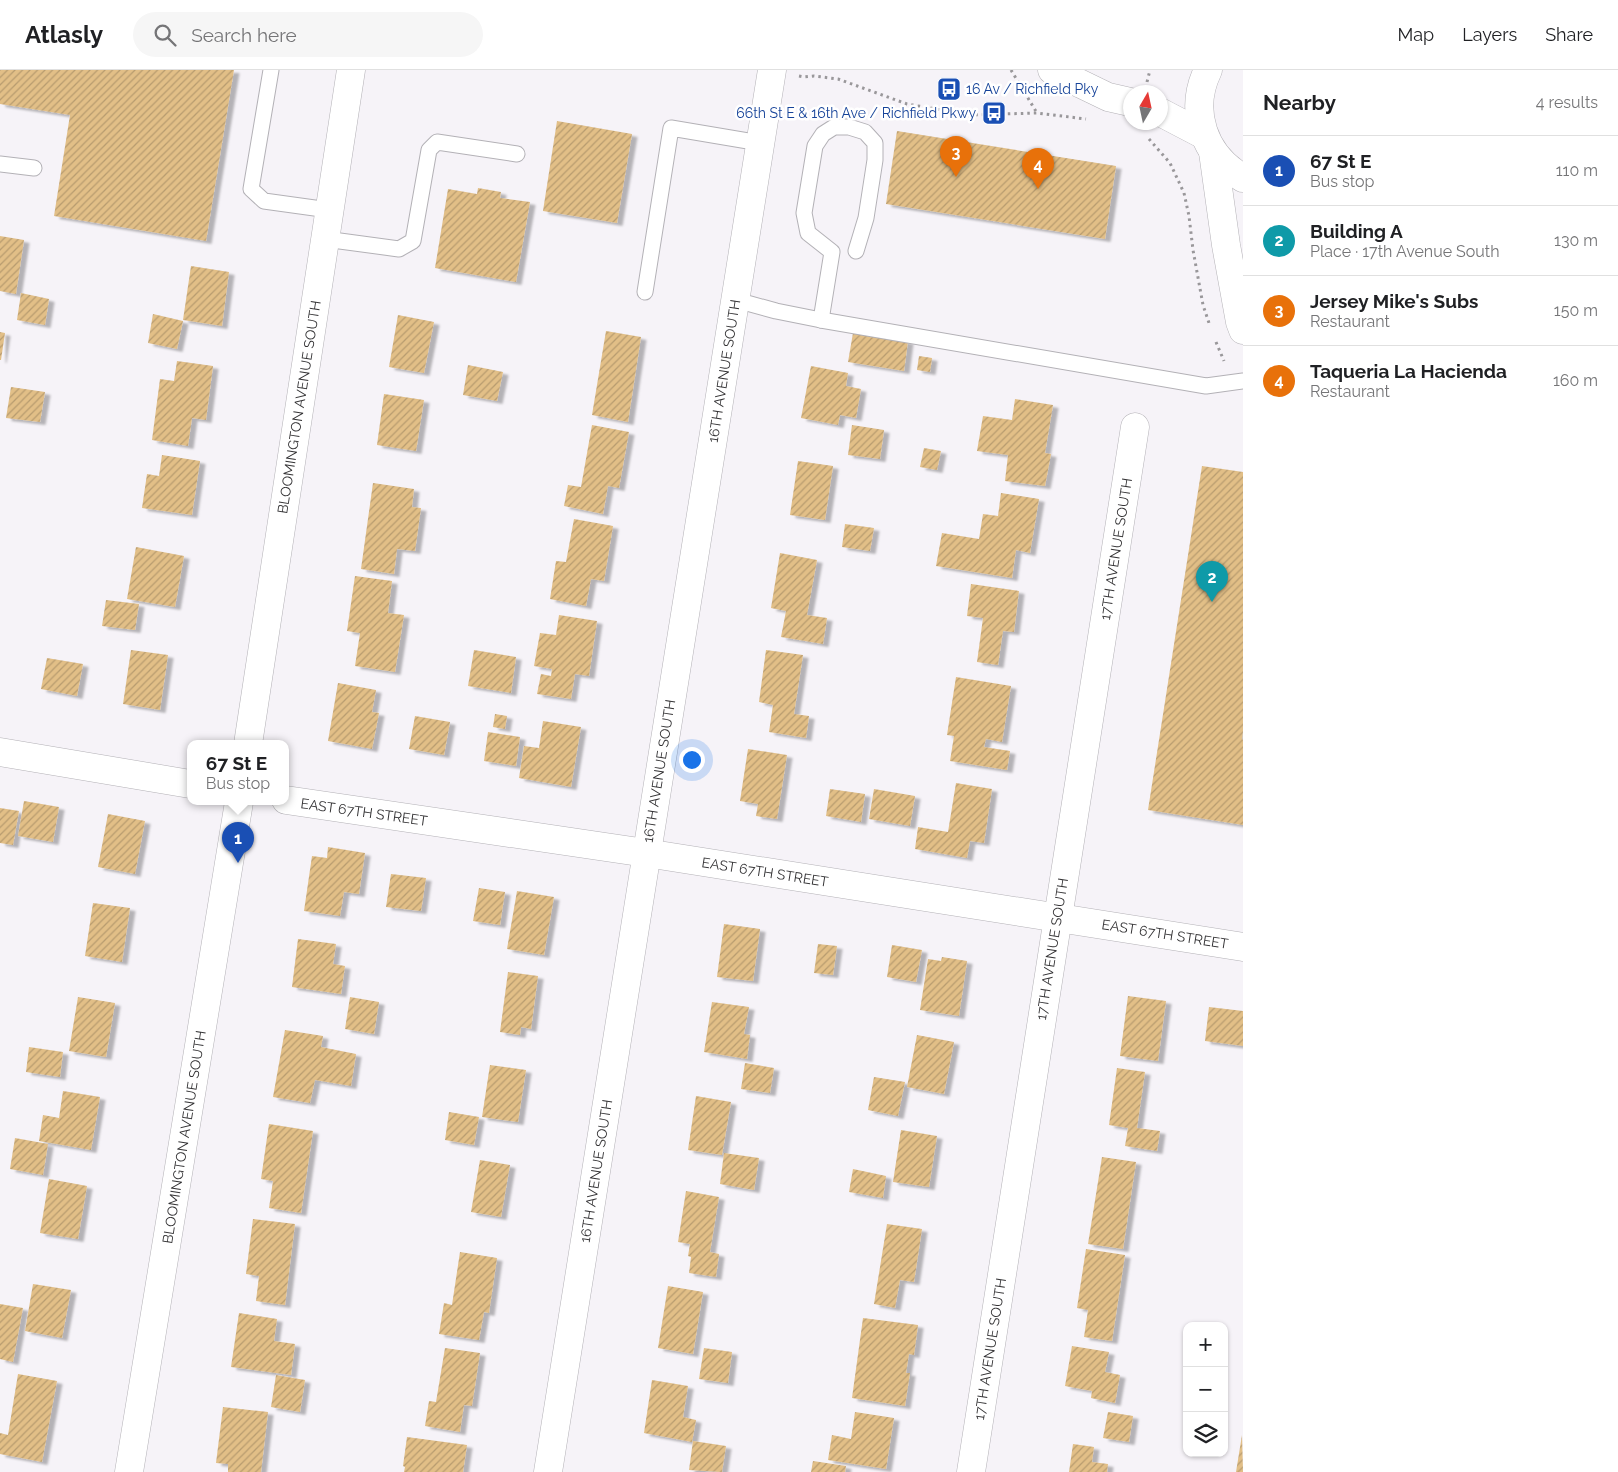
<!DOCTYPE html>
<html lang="en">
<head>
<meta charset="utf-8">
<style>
	body { margin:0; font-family:Raleway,sans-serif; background:#f6f6f6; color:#202124 }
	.controls { position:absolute; right:15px; bottom:15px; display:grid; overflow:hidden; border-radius:10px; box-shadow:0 1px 4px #0004 }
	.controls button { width:45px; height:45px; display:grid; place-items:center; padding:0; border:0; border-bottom:1px solid #e0e0e0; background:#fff; color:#202124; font:25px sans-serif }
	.compass { position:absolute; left:1123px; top:15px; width:45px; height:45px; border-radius:50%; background:#fff; box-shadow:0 1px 4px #0004; rotate:9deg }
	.you { position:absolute; left:691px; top:689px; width:18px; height:18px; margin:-12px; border:4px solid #fff; border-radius:50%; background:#1a73e8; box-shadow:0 0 0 8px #1a73e833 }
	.badge { display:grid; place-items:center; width:32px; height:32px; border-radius:50%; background:#ea580c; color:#fff; font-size:16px; font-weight:700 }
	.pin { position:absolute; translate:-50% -41px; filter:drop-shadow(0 1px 2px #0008) }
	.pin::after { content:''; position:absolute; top:26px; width:18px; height:15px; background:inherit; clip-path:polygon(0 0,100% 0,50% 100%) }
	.popup { position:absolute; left:187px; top:670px; width:102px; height:65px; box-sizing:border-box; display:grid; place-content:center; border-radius:10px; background:#fff; filter:drop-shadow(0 1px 4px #0005); font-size:16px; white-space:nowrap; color:#757577 }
	.popup b { font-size:19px; color:#202124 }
	.popup::after { content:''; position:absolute; left:50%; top:100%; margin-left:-10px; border:10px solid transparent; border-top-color:#fff }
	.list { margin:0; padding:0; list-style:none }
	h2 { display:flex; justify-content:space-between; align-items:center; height:65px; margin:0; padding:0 20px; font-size:21px }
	h2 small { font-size:16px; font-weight:400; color:#757577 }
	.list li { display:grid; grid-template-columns:32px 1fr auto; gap:15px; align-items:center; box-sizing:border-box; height:70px; padding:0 20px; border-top:1px solid #e0e0e0 }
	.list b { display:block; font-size:19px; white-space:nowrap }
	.list p { margin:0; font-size:16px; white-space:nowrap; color:#757577 }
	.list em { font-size:16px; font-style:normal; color:#757577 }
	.icon { flex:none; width:28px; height:28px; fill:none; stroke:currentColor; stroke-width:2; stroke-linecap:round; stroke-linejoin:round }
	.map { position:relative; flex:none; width:1243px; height:1402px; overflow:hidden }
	header { display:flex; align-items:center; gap:30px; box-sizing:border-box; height:70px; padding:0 25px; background:#fff; border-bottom:1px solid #e0e0e0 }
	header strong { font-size:24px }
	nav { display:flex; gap:28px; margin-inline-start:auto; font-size:18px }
	.search { width:350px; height:45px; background:#f6f6f6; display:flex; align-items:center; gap:12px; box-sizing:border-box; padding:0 18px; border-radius:28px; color:#757577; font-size:19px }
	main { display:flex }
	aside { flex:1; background:#fff }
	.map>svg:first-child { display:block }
	.building { fill:url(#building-hatch); filter:url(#shadow) }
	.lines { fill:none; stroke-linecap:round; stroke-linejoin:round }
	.lane-casing { stroke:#b3b1b6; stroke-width:17 }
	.street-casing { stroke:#b3b1b6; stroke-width:29 }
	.secondary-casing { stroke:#b3b1b6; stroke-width:29 }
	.path { stroke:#99979a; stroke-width:3; stroke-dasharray:2.5 4; stroke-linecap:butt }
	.lane { stroke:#fff; stroke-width:15 }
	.street { stroke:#fff; stroke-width:28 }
	.secondary { stroke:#fff; stroke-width:28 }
	.labels { text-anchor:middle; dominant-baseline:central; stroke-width:5; stroke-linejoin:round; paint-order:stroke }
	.transit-label { font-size:14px; fill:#164399; stroke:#fff; text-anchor:start }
	.street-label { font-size:14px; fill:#333234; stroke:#fff }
</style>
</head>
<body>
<header>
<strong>Atlasly</strong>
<div class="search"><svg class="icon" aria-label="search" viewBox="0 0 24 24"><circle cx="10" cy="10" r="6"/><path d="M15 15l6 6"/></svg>Search here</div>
<nav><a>Map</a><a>Layers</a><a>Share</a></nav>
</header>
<main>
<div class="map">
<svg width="1243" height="1402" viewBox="0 0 1243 1402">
	<defs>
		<pattern id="building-hatch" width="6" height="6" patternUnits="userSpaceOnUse" patternTransform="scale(1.25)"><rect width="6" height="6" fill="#e2bf87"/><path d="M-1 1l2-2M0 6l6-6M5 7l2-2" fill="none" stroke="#b89c6f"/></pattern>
		<filter id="shadow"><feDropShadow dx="5.5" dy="3" stdDeviation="1" flood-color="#0004"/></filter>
	</defs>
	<rect width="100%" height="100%" fill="#f6f3f8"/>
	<g class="building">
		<path d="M0,0H234L206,171L54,146L70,45L0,34Z"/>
		<path d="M557,51L632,64L617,153L543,141Z"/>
		<path d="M897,61L1116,96L1105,169L886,134Z"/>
		<path d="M478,118L501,122L500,128L530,132L516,212L435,198L448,119L477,124Z"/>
		<path d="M0,166L24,170L16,224L0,221Z"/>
		<path d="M191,196L229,202L222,256L183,250Z"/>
		<path d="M21,223L49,229L45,255L17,250Z"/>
		<path d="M153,244L183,251L177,279L148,273Z"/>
		<path d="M398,245L434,252L424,303L389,297Z"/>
		<path d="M606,261L641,267L628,352L592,345Z"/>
		<path d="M0,262L5,263L1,290H0Z"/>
		<path d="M853,263L908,271L904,301L848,292Z"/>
		<path d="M919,286L932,288L930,302L917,300Z"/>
		<path d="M177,291L213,296L206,350L192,348L188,376L152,370L160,309L174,311Z"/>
		<path d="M468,295L503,302L497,331L463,325Z"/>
		<path d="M811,296L848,303L846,316L861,319L856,348L840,345L838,355L801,348Z"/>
		<path d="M11,317L45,322L40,352L6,348Z"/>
		<path d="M384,324L424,330L416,381L377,375Z"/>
		<path d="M1015,329L1053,335L1045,383L1051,384L1045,416L1005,411L1008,385L977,381L983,346L1012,350Z"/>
		<path d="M592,355L629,362L619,418L608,416L603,444L564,436L568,415L581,417Z"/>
		<path d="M852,355L884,360L880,389L848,385Z"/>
		<path d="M924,378L941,381L937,400L920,397Z"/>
		<path d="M162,385L200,391L192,445L142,438L147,404L159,406Z"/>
		<path d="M798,391L833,396L825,450L790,445Z"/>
		<path d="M1202,396L1243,402V661L1242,669L1243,670V755L1148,740Z"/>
		<path d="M373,413L414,419L412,437L421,438L415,481L397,479L394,504L361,499Z"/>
		<path d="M1001,423L1039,429L1030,483L1016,480L1012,508L936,496L942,463L979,469L983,444L998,446Z"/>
		<path d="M574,449L613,456L604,511L591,509L586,536L550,529L556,491L566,492Z"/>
		<path d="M845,454L874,458L870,481L842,477Z"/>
		<path d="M136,477L184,486L175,537L127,529Z"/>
		<path d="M780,483L817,490L807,545L827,548L823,574L781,567L786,541L771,538Z"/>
		<path d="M355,506L392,511L388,543L404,545L395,602L355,596L360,563L347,561Z"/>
		<path d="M971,514L1019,521L1014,562L1003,561L998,595L977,592L983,548L967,546Z"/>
		<path d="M106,530L139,534L135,560L102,556Z"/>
		<path d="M559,545L597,551L589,606L575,604L571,629L537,624L541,604L551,606L552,599L534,596L540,563L556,565Z"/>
		<path d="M131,580L168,585L160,640L123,634Z"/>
		<path d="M474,580L516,587L511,623L468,616Z"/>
		<path d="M766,580L803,585L794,644L809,646L806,668L769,662L773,635L759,632Z"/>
		<path d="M47,588L83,594L77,626L41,619Z"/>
		<path d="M956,607L1011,616L1002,672L986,669L984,677L1010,681L1007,700L950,691L954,666L947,665Z"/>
		<path d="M338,613L376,620L372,642L379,643L372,679L328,671Z"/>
		<path d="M495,644L507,646L505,659L493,657Z"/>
		<path d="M415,646L450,652L444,685L409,679Z"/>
		<path d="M543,651L581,657L571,717L519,708L524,676L539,678Z"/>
		<path d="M488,662L520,667L516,696L484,691Z"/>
		<path d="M748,679L787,685L777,749L756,746L758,734L740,731Z"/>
		<path d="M956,713L992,719L984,773L970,771L967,788L915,779L918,757L948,762Z"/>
		<path d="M830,719L865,724L861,752L826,746Z"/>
		<path d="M874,719L915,726L910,756L869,749Z"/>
		<path d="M24,731L59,737L53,772L18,766Z"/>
		<path d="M0,738L19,741L13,775L0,773Z"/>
		<path d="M108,744L145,751L135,804L98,797Z"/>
		<path d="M328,777L365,783L359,824L344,822L340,846L304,841L312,786L327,788Z"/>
		<path d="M391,804L426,808L421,841L386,837Z"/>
		<path d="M479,818L505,822L500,855L473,851Z"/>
		<path d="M517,821L554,827L544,885L507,879Z"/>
		<path d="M93,833L130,838L122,892L85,886Z"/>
		<path d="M724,854L760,859L753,911L717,907Z"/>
		<path d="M298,869L336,874L333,894L345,896L341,924L292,917Z"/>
		<path d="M818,874L837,876L833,905L814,903Z"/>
		<path d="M892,875L922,880L916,912L887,907Z"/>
		<path d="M942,887L967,891L959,946L920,940L928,889L941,891Z"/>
		<path d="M508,902L538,906L531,959L521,957L520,965L500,962Z"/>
		<path d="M1128,926L1166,931L1158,991L1120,986Z"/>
		<path d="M78,927L115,933L106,987L69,981Z"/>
		<path d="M350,927L379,932L374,964L345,959Z"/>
		<path d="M712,932L749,937L744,964L750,965L747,989L704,982Z"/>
		<path d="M1209,937L1243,941V976L1205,971Z"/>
		<path d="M285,960L323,966L321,977L356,984L351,1016L315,1010L310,1033L273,1027Z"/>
		<path d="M917,965L954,972L944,1024L907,1017Z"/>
		<path d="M29,977L63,982L60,1007L26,1002Z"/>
		<path d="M745,993L774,998L770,1023L741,1019Z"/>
		<path d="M490,995L526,1000L518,1052L482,1047Z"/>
		<path d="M1117,998L1145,1002L1137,1058L1160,1061L1157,1081L1125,1076L1128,1058L1109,1055Z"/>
		<path d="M874,1007L905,1012L898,1046L868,1040Z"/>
		<path d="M63,1021L100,1027L91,1080L39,1071L43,1045L59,1048Z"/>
		<path d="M696,1026L731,1032L722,1085L688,1080Z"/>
		<path d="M449,1042L479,1047L474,1075L445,1070Z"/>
		<path d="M269,1054L313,1061L301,1143L269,1138L273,1111L261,1109Z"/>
		<path d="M901,1060L937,1066L929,1117L893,1112Z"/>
		<path d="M15,1068L48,1074L43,1105L10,1099Z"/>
		<path d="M724,1083L759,1088L754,1120L720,1114Z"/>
		<path d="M1102,1087L1136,1092L1123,1179L1088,1174Z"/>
		<path d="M480,1090L510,1095L501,1147L471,1142Z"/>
		<path d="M853,1099L886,1106L883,1128L849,1122Z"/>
		<path d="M49,1109L87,1116L78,1169L40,1163Z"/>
		<path d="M686,1121L719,1127L710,1182L719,1184L716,1207L689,1203L691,1187L688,1186L690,1174L678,1172Z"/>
		<path d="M253,1149L295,1154L285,1235L256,1231L259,1206L246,1204Z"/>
		<path d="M887,1154L922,1159L914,1212L900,1210L895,1238L874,1234Z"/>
		<path d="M1086,1179L1125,1185L1112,1271L1084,1267L1088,1240L1077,1238Z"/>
		<path d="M460,1182L497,1188L489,1243L484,1242L479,1270L439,1264L444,1233L452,1235Z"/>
		<path d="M33,1214L71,1220L62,1268L25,1261Z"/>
		<path d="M668,1216L703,1222L693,1284L658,1278Z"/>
		<path d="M0,1234L23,1238L13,1292L0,1289Z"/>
		<path d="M239,1243L277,1249L274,1271L295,1274L291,1305L231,1297Z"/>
		<path d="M863,1248L918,1255L914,1285L909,1284L906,1303H910L905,1336L852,1328Z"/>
		<path d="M1072,1276L1109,1282L1105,1302L1120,1305L1115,1333L1091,1328L1092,1321L1065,1316Z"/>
		<path d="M445,1278L480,1283L472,1336L464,1335L460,1362L425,1356L429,1331L436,1332Z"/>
		<path d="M704,1278L732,1282L728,1313L699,1309Z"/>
		<path d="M18,1304L57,1311L42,1392L0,1384V1363L8,1365Z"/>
		<path d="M276,1305L305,1310L300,1342L271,1337Z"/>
		<path d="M652,1310L688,1316L683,1347L696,1350L692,1372L644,1363Z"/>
		<path d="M223,1337L268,1342L261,1402H228V1394L216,1393Z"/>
		<path d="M855,1342L894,1348L886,1399L828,1390L832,1365L851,1369Z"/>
		<path d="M1108,1342L1133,1346L1129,1372L1103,1368Z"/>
		<path d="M1242,1365L1243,1402H1236Z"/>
		<path d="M407,1367L467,1375L463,1402H404L405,1397L403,1396Z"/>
		<path d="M693,1371L726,1376L722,1402L689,1400Z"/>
		<path d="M1073,1374L1094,1377L1092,1392L1108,1394L1107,1402H1069Z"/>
		<path d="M813,1391L846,1396L845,1402H811Z"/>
	</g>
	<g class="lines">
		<g class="lane-casing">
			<g id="lane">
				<path d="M271,0L251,119L264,131L329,140"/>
				<path d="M0,94L34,98"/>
				<path d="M325,169L399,179L413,171L429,80L437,72L517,84"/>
				<path d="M645,222L671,58L760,73"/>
				<path d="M736,230L776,241L821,250L1206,316L1243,311"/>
				<path d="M821,250L832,182L808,163L804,143L815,76L823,64L834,57H849L865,62L875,73V90L866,148L856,181"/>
			</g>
		</g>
		<g class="street-casing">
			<g id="street">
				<path d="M0,682L190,714"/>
				<path d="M286,730L646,783L1243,877"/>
				<path d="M548,1402C622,935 698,467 772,0"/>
				<path d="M971,1402L1135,357"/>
			</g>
		</g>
		<g class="secondary-casing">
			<g id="secondary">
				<path d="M1052,0L1108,27L1130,32"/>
				<path d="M1208,0C1188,41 1204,86 1243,108"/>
				<path d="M1160,42L1204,65"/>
				<path d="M1213,82L1226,175L1240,252L1243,260"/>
				<path d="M248,674L351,0"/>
				<path d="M129,1402L239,732"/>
			</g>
		</g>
		<g class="path">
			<path d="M1011,0L1037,43"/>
			<path d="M799,6L804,7L814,6L838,9L907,34L970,45L1037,43L1086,49"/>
			<path d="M1147,12L1150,0"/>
			<path d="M1149,69L1170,93L1184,123L1189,146L1193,180L1203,235L1210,256"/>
			<path d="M1216,272L1224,291"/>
		</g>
		<use href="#lane" class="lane"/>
		<use href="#street" class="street"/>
		<use href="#secondary" class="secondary"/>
	</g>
	<defs>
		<g id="bus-square" transform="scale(1.25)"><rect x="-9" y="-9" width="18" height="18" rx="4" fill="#1a4fb4" stroke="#fff"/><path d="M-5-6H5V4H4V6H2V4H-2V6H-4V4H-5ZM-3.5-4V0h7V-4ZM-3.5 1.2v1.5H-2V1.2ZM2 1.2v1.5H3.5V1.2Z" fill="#fff"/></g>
	</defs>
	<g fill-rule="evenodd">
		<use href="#bus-square" x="949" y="19"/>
		<use href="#bus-square" x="994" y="43"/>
	</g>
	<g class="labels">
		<g class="transit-label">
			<text x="966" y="19">16 Av / Richfield Pky</text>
			<text x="976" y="43" text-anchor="end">66th St E &amp; 16th Ave / Richfield Pkwy</text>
		</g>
		<g class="street-label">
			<text transform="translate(724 301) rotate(-81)">16TH AVENUE SOUTH</text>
			<text transform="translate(299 337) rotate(-81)">BLOOMINGTON AVENUE SOUTH</text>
			<text transform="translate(1116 479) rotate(-81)">17TH AVENUE SOUTH</text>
			<text transform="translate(659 701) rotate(-81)">16TH AVENUE SOUTH</text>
			<text transform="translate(364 742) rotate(8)">EAST 67TH STREET</text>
			<text transform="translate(765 802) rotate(9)">EAST 67TH STREET</text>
			<text transform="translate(1165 864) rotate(9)">EAST 67TH STREET</text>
			<text transform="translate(1052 879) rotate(-81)">17TH AVENUE SOUTH</text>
			<text transform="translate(184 1067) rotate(-81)">BLOOMINGTON AVENUE SOUTH</text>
			<text transform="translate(596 1101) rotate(-81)">16TH AVENUE SOUTH</text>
			<text transform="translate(990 1279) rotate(-81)">17TH AVENUE SOUTH</text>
		</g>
	</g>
</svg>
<div class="controls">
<button>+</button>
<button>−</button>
<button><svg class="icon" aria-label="layers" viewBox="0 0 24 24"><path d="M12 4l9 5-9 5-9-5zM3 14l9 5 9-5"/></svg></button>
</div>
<svg class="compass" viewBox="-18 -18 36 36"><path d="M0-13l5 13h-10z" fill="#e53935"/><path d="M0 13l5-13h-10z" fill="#757577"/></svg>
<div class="you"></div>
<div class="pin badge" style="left:238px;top:793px;background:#1a4fb4">1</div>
<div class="popup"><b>67 St E</b>Bus stop</div>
<div class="pin badge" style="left:1212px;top:532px;background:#0f9aa8">2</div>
<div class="pin badge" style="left:956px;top:107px;background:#e8710a">3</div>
<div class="pin badge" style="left:1038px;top:119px;background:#e8710a">4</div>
</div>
<aside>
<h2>Nearby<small>4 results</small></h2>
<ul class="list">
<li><span class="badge" style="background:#1a4fb4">1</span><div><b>67 St E</b><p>Bus stop</p></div><em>110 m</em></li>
<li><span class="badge" style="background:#0f9aa8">2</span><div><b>Building A</b><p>Place · 17th Avenue South</p></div><em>130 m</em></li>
<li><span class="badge" style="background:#e8710a">3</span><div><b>Jersey Mike's Subs</b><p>Restaurant</p></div><em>150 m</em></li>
<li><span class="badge" style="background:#e8710a">4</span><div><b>Taqueria La Hacienda</b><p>Restaurant</p></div><em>160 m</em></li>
</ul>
</aside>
</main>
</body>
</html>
